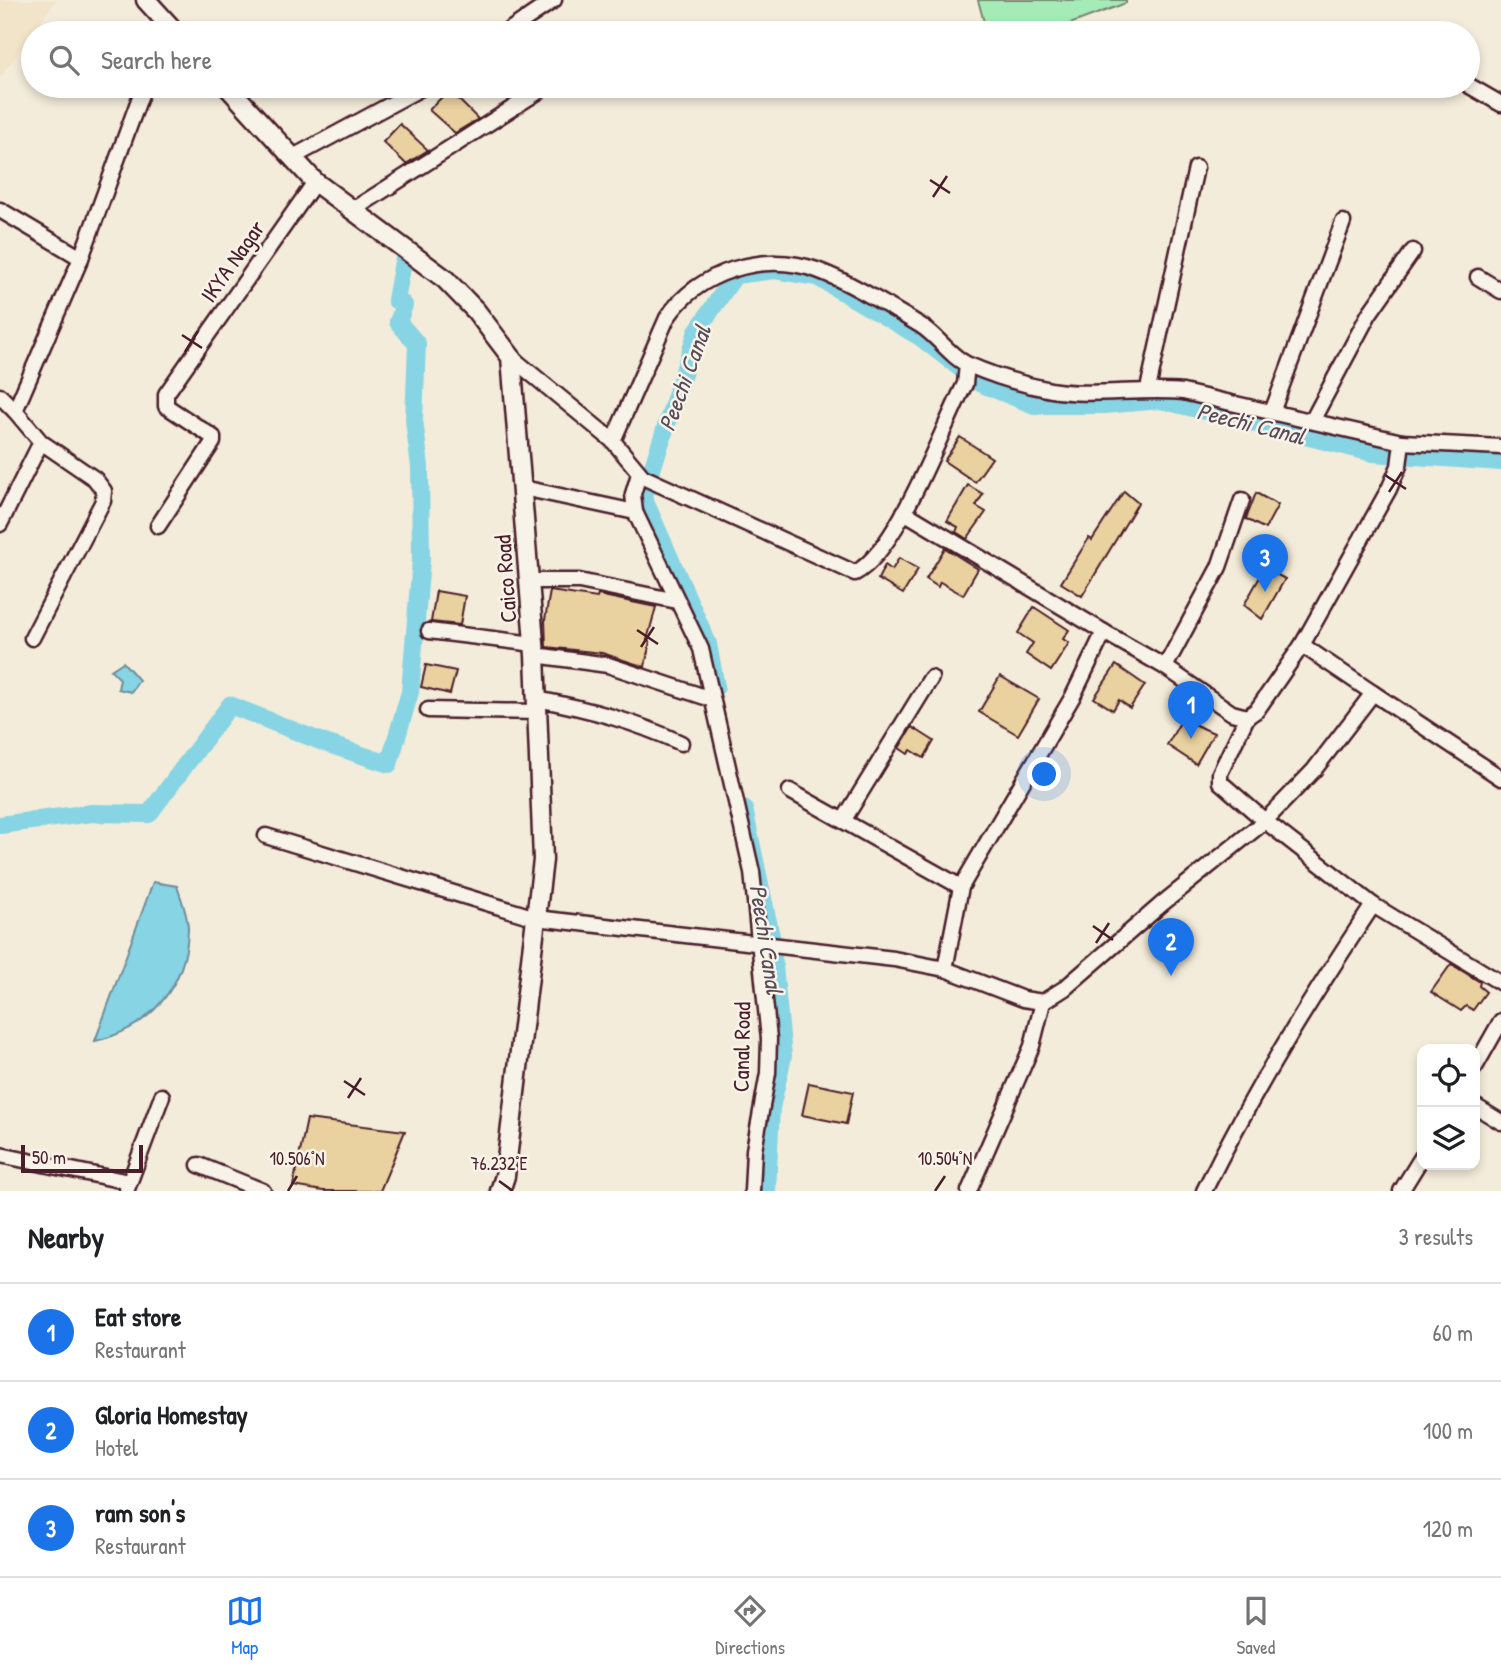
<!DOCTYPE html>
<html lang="en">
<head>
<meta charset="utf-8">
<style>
	body { margin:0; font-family:"Patrick Hand",sans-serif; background:#f6f6f6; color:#202124 }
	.controls { position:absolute; right:21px; bottom:21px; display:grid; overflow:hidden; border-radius:14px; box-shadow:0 4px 10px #0003 }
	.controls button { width:63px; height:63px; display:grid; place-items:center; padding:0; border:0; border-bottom:2px solid #e0e0e0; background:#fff; color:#202124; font:35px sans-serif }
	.scale { position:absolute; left:21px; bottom:18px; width:122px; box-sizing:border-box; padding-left:7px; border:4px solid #4a1f2b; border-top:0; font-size:19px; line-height:24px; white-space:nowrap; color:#4a1f2b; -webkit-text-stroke:5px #f7f3e8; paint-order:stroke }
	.you { position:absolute; left:1045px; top:775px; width:24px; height:24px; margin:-18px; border:5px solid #fff; border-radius:50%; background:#1a73e8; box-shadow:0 0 0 10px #1a73e833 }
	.badge { display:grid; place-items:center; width:46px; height:46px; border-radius:50%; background:#1a73e8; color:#fff; font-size:23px; font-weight:700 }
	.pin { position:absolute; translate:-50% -58px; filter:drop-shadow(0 2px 4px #0008) }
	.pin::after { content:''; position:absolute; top:37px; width:24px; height:21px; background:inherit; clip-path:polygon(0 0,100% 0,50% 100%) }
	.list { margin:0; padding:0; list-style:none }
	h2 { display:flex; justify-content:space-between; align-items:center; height:91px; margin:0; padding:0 28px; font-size:30px }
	h2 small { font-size:23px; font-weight:400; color:#757577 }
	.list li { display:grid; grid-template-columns:46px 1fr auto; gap:21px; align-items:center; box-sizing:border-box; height:98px; padding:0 28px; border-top:2px solid #e0e0e0 }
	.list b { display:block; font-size:26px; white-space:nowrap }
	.list p { margin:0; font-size:23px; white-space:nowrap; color:#757577 }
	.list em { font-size:23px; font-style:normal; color:#757577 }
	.icon { flex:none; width:38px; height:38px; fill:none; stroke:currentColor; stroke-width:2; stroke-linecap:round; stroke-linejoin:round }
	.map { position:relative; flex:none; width:1501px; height:1191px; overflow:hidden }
	.search { position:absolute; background:#fff; box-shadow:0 4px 10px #0003; left:21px; right:21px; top:21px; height:77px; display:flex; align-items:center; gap:18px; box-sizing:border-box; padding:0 24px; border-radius:38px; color:#757577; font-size:26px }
	.sheet { height:385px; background:#fff }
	nav { display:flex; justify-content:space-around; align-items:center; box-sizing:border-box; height:98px; border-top:2px solid #e0e0e0; background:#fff; font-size:19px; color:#757577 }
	nav a { display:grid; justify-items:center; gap:4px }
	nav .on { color:#1a73e8 }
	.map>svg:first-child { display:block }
	.built { fill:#f1e4c9 }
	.green { fill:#a5ebb7; stroke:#788571; stroke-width:2 }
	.water { fill:#86d4e4; stroke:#6e8c9a; stroke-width:2 }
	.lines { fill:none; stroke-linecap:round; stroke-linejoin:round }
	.canal { stroke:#86d4e4; stroke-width:18 }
	.building { fill:#ead1a0; stroke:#4a1f2b; stroke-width:2 }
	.minor-casing { stroke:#4a1f2b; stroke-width:19 }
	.tertiary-casing { stroke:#4a1f2b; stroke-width:23 }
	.minor { stroke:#f7f3e8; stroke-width:14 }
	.tertiary { stroke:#f7f3e8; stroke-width:18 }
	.ticks { fill:none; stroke:#4a1f2b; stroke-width:2.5 }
	.labels { text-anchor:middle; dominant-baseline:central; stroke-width:5; stroke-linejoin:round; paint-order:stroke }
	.street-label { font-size:23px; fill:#4a1f2b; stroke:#f7f3e8 }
	.water-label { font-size:24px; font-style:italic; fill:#594c59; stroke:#f7f3e8 }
	.ticks-label { font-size:18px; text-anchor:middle; fill:#4a1f2b; stroke:#f7f3e8; stroke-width:5; stroke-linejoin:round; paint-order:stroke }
</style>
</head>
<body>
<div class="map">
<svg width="1501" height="1191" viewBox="0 0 1501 1191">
	<rect width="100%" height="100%" fill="#f4ecda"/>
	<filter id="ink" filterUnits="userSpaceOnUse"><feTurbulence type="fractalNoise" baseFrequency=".0143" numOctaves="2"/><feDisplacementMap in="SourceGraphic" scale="14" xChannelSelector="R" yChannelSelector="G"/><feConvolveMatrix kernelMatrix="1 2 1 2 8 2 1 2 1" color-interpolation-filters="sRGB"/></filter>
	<g filter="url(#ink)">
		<path class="built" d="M0,0H56L0,78Z"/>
		<path class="green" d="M978,0H1126V3L1046,33H987Z"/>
		<g class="water">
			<path d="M123,662L139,680L131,692L118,689L120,679L111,670Z"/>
			<path d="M153,882L177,886C181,899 188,915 188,929C187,985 150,1029 95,1041Z"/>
		</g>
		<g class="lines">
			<g class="canal">
				<path d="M716,687L708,644L643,497L697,331L735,275L775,270L817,277L920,337L979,383L1034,405H1103L1161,400L1373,453L1501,462"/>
				<path d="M744,809L771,936L783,1056L771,1108L767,1191"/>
				<path d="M0,825L92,813L149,814L230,705L325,743L389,764L410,692L421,560L420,467L414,420L417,344L398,322L404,305L396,300L403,262"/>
			</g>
		</g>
		<g class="building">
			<path d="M449,90L478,119L455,133L429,110Z"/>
			<path d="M400,124L428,150L406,164L383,142Z"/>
			<path d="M960,437L992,458L975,482L944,461Z"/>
			<path d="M968,485L983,494L976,506L986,512L967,539L956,532L958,527L947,521Z"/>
			<path d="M1124,491L1138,503L1082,596L1061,583L1089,538L1092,540Z"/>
			<path d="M1256,493L1278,505L1265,529L1246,519Z"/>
			<path d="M945,548L978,569L963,595L940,582L938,587L926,579Z"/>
			<path d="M899,558L918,569L903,594L878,579L885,565L892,570Z"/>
			<path d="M1265,568L1285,579L1262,619L1244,605Z"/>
			<path d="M436,591L465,596L460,625L431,622Z"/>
			<path d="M550,591L597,598L598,595L656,607L647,640L650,641L645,667L602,653L546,647L545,620Z"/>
			<path d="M1034,607L1069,630L1063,639L1069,643L1051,671L1026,654L1033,643L1018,633Z"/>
			<path d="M426,665L456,671L450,694L421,687Z"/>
			<path d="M1116,665L1145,685L1130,708L1119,700L1113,710L1094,698Z"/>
			<path d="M1000,676L1039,699L1018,735L979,712Z"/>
			<path d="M1182,719L1214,733L1196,764L1167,745Z"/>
			<path d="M912,727L934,741L924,758L911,750L908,754L899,748Z"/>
			<path d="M1451,964L1480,982L1479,986L1486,992L1473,1010L1466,1006L1461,1011L1431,992Z"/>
			<path d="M809,1083L853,1092L846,1124L802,1115Z"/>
			<path d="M307,1119L405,1131L380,1191H323L293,1186Z"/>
		</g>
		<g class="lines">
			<g class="minor-casing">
				<g id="minor">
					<path d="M505,33L554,0"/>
					<path d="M1468,85L1501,104"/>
					<path d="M295,156L425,86"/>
					<path d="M0,210L81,258"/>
					<path d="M351,211L547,86"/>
					<path d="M1478,277L1501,291"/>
					<path d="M511,357L613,441L643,477L855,573C898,551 941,430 965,384L967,365"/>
					<path d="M1148,389L1196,168"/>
					<path d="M0,396L15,411"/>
					<path d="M1272,412L1343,222"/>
					<path d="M1312,421L1369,314L1413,251"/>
					<path d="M613,441L667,318C698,271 764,251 817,270C852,283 888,306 920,325C938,336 951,358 969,365C994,376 1025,385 1051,390C1090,397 1141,388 1183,392L1402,442L1399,466L1389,489L1302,645L1373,693L1314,770L1265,821L1220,782V773L1247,717"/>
					<path d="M1402,442L1501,447"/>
					<path d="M523,488L635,512L701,649L752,872L769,1039L768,1073L754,1150L752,1191"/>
					<path d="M635,512L633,494L639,474"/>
					<path d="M0,524L41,442L15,411L81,258L144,86"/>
					<path d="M158,526L213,442V437L166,406V394L315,182"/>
					<path d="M530,581H579L677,601"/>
					<path d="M429,631L534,644"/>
					<path d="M1104,632L1165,667L1232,713L1247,717L1257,710L1302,645"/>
					<path d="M32,638L103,501L104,491L95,479L41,442"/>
					<path d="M535,655L608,665L711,699"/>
					<path d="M1165,667L1219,567L1242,500"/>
					<path d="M1373,693L1501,778"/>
					<path d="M537,699C588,709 634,721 681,743"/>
					<path d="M428,710L537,712"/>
					<path d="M790,791L961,887L1073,696L1104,632L904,512"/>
					<path d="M843,821L931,678"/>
					<path d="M266,836L536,918L894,959L945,969L1023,999L1043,1002"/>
					<path d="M1373,905L1501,983"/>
					<path d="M945,969L961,887"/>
					<path d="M1475,1067L1501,1021"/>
					<path d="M1475,1106L1501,1122"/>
					<path d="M0,1155L129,1182"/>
					<path d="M199,1165L263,1191"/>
					<path d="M127,1189L162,1096"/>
					<path d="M969,1191L1032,1046L1043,1002L1065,988L1163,903L1265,821L1373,905C1311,998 1253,1091 1204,1191"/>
					<path d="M1401,1191L1422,1157"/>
				</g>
			</g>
			<g class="tertiary-casing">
				<g id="tertiary">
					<path d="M146,0L176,33"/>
					<path d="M227,86L315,182L445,279L476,311L511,357L535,655L543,860L505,1176L500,1191"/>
				</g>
			</g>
			<use href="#minor" class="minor"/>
			<use href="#tertiary" class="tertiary"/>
		</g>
	</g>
	<path class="ticks" d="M930,180L950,193M933,197L947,176M182,335L202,348M185,352L198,331M1385,475L1406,489M1389,492L1402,472M637,630L658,644M641,647L654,627M1093,926L1113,940M1096,943L1109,923M344,1081L365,1095M348,1098L361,1078M499,1181L513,1191M288,1191L297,1176M935,1191L945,1176"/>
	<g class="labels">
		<g class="street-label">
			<text transform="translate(232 261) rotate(-55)">IKYA Nagar</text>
			<text transform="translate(505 579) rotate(-94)">Caico Road</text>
			<text transform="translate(741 1047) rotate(-89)">Canal Road</text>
		</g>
		<g class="water-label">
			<text transform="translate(684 378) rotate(-70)">Peechi Canal</text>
			<text transform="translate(1251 423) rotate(14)">Peechi Canal</text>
			<text transform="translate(767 939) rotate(81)">Peechi Canal</text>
		</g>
	</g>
	<g class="ticks-label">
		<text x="297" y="1165">10.506°N</text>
		<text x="945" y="1165">10.504°N</text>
		<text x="499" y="1170">76.232°E</text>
	</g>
</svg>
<div class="controls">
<button><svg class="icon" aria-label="locate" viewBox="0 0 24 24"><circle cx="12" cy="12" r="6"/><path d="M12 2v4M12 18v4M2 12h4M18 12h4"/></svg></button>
<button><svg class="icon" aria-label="layers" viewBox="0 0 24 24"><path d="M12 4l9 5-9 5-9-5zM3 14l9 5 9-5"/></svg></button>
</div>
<div class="scale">50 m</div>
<div class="you"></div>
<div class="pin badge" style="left:1191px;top:739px">1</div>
<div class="pin badge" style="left:1171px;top:976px">2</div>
<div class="pin badge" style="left:1265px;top:592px">3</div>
<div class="search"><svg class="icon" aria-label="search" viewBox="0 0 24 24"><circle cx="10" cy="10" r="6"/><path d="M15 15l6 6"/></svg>Search here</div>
</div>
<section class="sheet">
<h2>Nearby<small>3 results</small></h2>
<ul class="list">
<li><span class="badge">1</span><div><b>Eat store</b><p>Restaurant</p></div><em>60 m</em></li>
<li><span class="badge">2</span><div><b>Gloria Homestay</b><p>Hotel</p></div><em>100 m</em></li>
<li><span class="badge">3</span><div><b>ram son's</b><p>Restaurant</p></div><em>120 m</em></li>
</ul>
</section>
<nav>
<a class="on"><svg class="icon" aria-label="map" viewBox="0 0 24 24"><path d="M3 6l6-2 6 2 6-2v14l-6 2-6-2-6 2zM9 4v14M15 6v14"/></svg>Map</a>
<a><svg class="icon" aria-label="directions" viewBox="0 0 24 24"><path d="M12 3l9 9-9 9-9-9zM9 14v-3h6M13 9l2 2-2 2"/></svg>Directions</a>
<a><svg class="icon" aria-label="saved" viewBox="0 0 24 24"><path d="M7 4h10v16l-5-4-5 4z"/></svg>Saved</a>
</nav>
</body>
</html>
